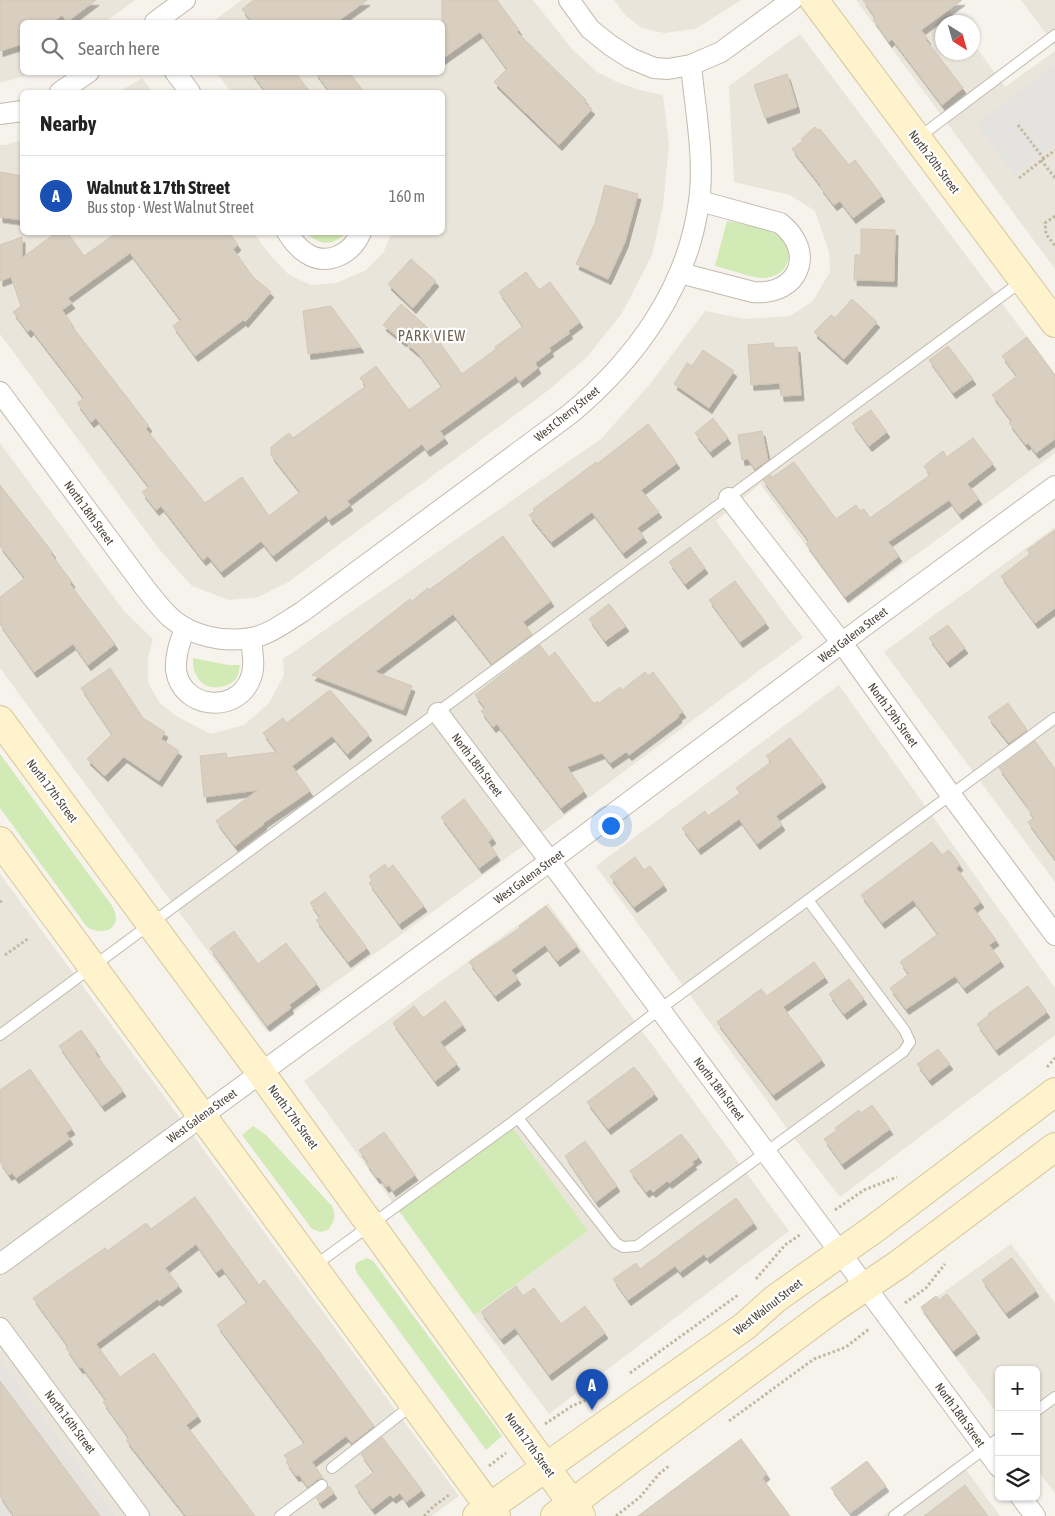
<!DOCTYPE html>
<html lang="en">
<head>
<meta charset="utf-8">
<style>
	body { margin:0; font-family:"Asap Condensed",sans-serif; background:#f2f2f2; color:#222 }
	.controls { position:absolute; right:15px; bottom:15px; display:grid; overflow:hidden; border-radius:8px; box-shadow:0 1px 4px #0004 }
	.controls button { width:45px; height:45px; display:grid; place-items:center; padding:0; border:0; border-bottom:1px solid #e0e0e0; background:#fff; color:#222; font:25px sans-serif }
	.compass { position:absolute; left:935px; top:15px; width:45px; height:45px; border-radius:50%; background:#fff; box-shadow:0 1px 4px #0004; rotate:143deg }
	.you { position:absolute; left:610px; top:825px; width:18px; height:18px; margin:-12px; border:4px solid #fff; border-radius:50%; background:#1a73e8; box-shadow:0 0 0 8px #1a73e833 }
	.badge { display:grid; place-items:center; width:32px; height:32px; border-radius:50%; background:#ea580c; color:#fff; font-size:16px; font-weight:700 }
	.pin { position:absolute; translate:-50% -41px; filter:drop-shadow(0 1px 2px #0008) }
	.pin::after { content:''; position:absolute; top:26px; width:18px; height:15px; background:inherit; clip-path:polygon(0 0,100% 0,50% 100%) }
	.list { margin:0; padding:0; list-style:none }
	h2 { display:flex; justify-content:space-between; align-items:center; height:65px; margin:0; padding:0 20px; font-size:21px }
	h2 small { font-size:16px; font-weight:400; color:#767676 }
	.list li { display:grid; grid-template-columns:32px 1fr auto; gap:15px; align-items:center; box-sizing:border-box; height:80px; padding:0 20px; border-top:1px solid #e0e0e0 }
	.list b { display:block; font-size:19px; white-space:nowrap }
	.list p { margin:0; font-size:16px; white-space:nowrap; color:#767676 }
	.list em { font-size:16px; font-style:normal; color:#767676 }
	.icon { flex:none; width:28px; height:28px; fill:none; stroke:currentColor; stroke-width:2; stroke-linecap:round; stroke-linejoin:round }
	.map { position:relative; flex:none; width:1055px; height:1516px; overflow:hidden }
	.search { position:absolute; background:#fff; box-shadow:0 1px 4px #0004; left:20px; top:20px; width:425px; height:55px; display:flex; align-items:center; gap:12px; box-sizing:border-box; padding:0 18px; border-radius:8px; color:#767676; font-size:19px }
	.panel { position:absolute; background:#fff; box-shadow:0 1px 4px #0004; left:20px; top:90px; width:425px; height:145px; border-radius:8px }
	.map>svg:first-child { display:block }
	.residential { fill:#eae5da }
	.industrial { fill:#e6e2dd }
	.green { fill:#d2eab5 }
	.parking { fill:#e5e3e0 }
	.building { fill:#d8cfc1; stroke:#d3c7b4; filter:url(#shadow) }
	.lines { fill:none; stroke-linecap:round; stroke-linejoin:round }
	.service-casing { stroke:#c2bbae; stroke-width:12 }
	.minor-casing { stroke:#c2bbae; stroke-width:22 }
	.secondary-casing { stroke:#d6c79b; stroke-width:30 }
	.path { stroke:#c4b79f; stroke-width:3; stroke-dasharray:2.5 2.5; stroke-linecap:butt }
	.service { stroke:#fff; stroke-width:10 }
	.minor { stroke:#fff; stroke-width:20 }
	.secondary { stroke:#fff3cd; stroke-width:28 }
	.labels { text-anchor:middle; dominant-baseline:central; stroke-width:4.5; stroke-linejoin:round; paint-order:stroke }
	.street-label { font-size:12px; fill:#4b4439; stroke:#fff }
	.quarter-label { font-size:15px; letter-spacing:1px; fill:#6e6250; stroke:#fff }
</style>
</head>
<body>
<div class="map">
<svg width="1055" height="1516" viewBox="0 0 1055 1516">
	<defs>
		<filter id="shadow"><feDropShadow dx="3" dy="5.5" stdDeviation="0" flood-color="#0004"/></filter>
	</defs>
	<rect width="100%" height="100%" fill="#f6f3ec"/>
	<g class="residential">
		<path d="M0,0H135L105,22H22V72L34,73L4,82H0Z"/>
		<path d="M242,0H533L572,49L597,72L617,82L640,90L663,95L669,144L663,206L652,255L622,313L587,357L550,389L287,583L258,597L229,600L192,586L159,549L0,334V145H5L22,140V232L254,233L269,254L289,275L311,285L337,283L366,270L383,253L392,233L442,232V92H231L217,73L442,72V22H212Z"/>
		<path d="M614,0H741L695,29L664,33L642,28L625,15Z"/>
		<path d="M856,0H941L958,22H942V52H972L973,43L1005,87L1055,51V269Z"/>
		<path d="M1021,0H1055V46Z"/>
		<path d="M800,34L1055,374V453L849,604L760,484L716,521L803,638L563,817L267,1032L0,668V443L124,611L153,639L148,659V683L160,703L176,716L211,734L244,725L269,703L284,675L283,659L601,439L650,384L705,311L745,319L790,316L812,302L830,272L829,252L815,211L790,195L734,182L729,86Z"/>
		<path d="M142,78L152,92H119Z"/>
		<path d="M1055,527V882L884,652Z"/>
		<path d="M839,685L1055,988V1035L840,1197L794,1138L596,866Z"/>
		<path d="M0,874L459,1496L432,1516H116L0,1358Z"/>
		<path d="M548,903L789,1231L549,1414L474,1315L588,1231L399,1211L304,1081Z"/>
		<path d="M1011,1244L1055,1303V1493L1036,1468V1370H999V1416L920,1309Z"/>
		<path d="M959,1460L1000,1516H883Z"/>
	</g>
	<path class="industrial" d="M0,1358L116,1516H0Z"/>
	<g class="green">
		<path d="M727,221C747,226 802,230 787,264C783,272 775,277 765,278C754,279 728,269 715,266Z"/>
		<path d="M306,233H346C331,246 322,246 306,233Z"/>
		<path d="M193,658L228,665H240C239,668 239,674 237,677C235,681 229,685 224,686C204,692 192,677 193,658Z"/>
		<path d="M0,754L113,907C114,910 116,915 116,918C115,934 97,933 87,927L0,808Z"/>
		<path d="M253,1126L266,1135L332,1206C336,1216 335,1221 328,1230L320,1232L312,1229L242,1135Z"/>
		<path d="M512,1127L588,1231L474,1315L399,1211Z"/>
		<path d="M367,1258L373,1261L502,1436L486,1450L357,1273L355,1268L356,1263Z"/>
	</g>
	<path class="parking" d="M1055,65V145L1014,175L976,124Z"/>
	<g class="building">
		<path d="M0,0H96L67,22L62,15L53,22H22V44L0,51Z"/>
		<path d="M254,0H367L337,22H252L242,9Z"/>
		<path d="M442,0H497L519,30L517,32L586,100L585,103L592,109L559,145L494,82L507,69L480,32L442,59Z"/>
		<path d="M863,0H962L921,30L928,39L926,40L963,88L942,105L892,39L889,42L873,19L875,17Z"/>
		<path d="M251,72H295L310,92H266Z"/>
		<path d="M315,72H349L364,92H330Z"/>
		<path d="M787,74L797,107L765,118L754,85Z"/>
		<path d="M815,127L818,130L820,129L849,165L855,160L882,196L853,218L840,201L834,205L820,187L821,186L792,149L803,141L801,139Z"/>
		<path d="M0,172L22,176V220L0,217Z"/>
		<path d="M605,185L638,194L625,242L608,279L576,264L595,223Z"/>
		<path d="M861,229L895,230L894,281L854,280L855,255H861Z"/>
		<path d="M57,232H67L84,256L115,234L114,232H229L238,245L233,249L253,277L271,292L245,322L243,320L195,356L173,326L181,320L130,253L68,298L72,303L62,310L72,324L71,325L149,426L146,429L205,503L242,477L269,516L300,492L271,455V447L289,433L293,438L366,386L360,378L376,366L409,410L442,386L418,353L406,343L411,339L403,341L383,325L401,304L437,336H435L462,374L496,349L495,347L523,326L499,292L526,272L539,290L550,282L580,322L568,331L570,333L549,348L551,351L535,363L538,368L520,382L516,376L457,419L440,431L445,438L427,451L422,444L347,501L350,505L329,520L326,515L273,556L261,541L221,572L208,556L203,560L161,506L156,510L142,492L149,487L96,418L91,422L77,403L84,398L31,329L28,332L13,312L21,306L11,277L0,281V245L22,237V258Z"/>
		<path d="M411,259L436,281L413,308L388,284Z"/>
		<path d="M852,299L877,322L844,359L814,332L831,315L835,318Z"/>
		<path d="M331,306L361,347L308,354L303,311Z"/>
		<path d="M1027,337L1055,375V439L1036,453L1028,443L1026,445L1009,423L1012,421L992,395L1017,376L1002,356Z"/>
		<path d="M774,343V348L797,347L801,395L781,396L780,383L751,385L748,345Z"/>
		<path d="M948,346L973,379L953,393L929,360Z"/>
		<path d="M703,350L734,371L709,408L674,384L687,363L692,366Z"/>
		<path d="M871,410L887,432L869,446L852,423Z"/>
		<path d="M713,418L728,438L710,452L695,433Z"/>
		<path d="M648,424L677,463L641,490L659,512L637,528L644,537L623,553L592,512L551,542L529,515L535,511L533,509L596,462L597,464Z"/>
		<path d="M762,431L768,460L755,469L748,459L742,460L738,435Z"/>
		<path d="M973,438L993,464L967,484L979,499L959,514L949,500L888,542L899,556L845,597L806,544L809,541L763,480L771,475V478L794,462L836,519L856,505L860,511L864,509L870,518L930,475L924,466L943,451L947,457Z"/>
		<path d="M0,485L53,553L51,554L72,582L70,584L115,644L88,665L73,644L34,672L0,624V597L25,578L0,546Z"/>
		<path d="M1055,530V608L1035,623L1001,576L1030,554L1027,550Z"/>
		<path d="M503,536L551,601L523,622L532,634L492,664L453,614L375,672L412,686L403,710L312,675L410,599L412,601L428,588L429,590Z"/>
		<path d="M690,547L705,568L685,584L669,562Z"/>
		<path d="M735,581L766,623L740,642L709,600Z"/>
		<path d="M609,604L626,626L605,641L589,619Z"/>
		<path d="M948,625L965,648L947,662L929,638Z"/>
		<path d="M540,645L549,657L555,652L594,704L597,701L599,703L620,687L622,690L645,672L648,676L653,672L683,712L678,715L679,717L629,755L626,752L610,763L602,753L567,767L584,791L561,808L497,724L493,727L481,711L485,708L475,695Z"/>
		<path d="M110,668L143,718L165,732L161,739L179,751L159,781L124,757L105,776L87,759L112,734L81,688Z"/>
		<path d="M330,690L369,735L347,754L332,736L292,766L310,791L263,823L264,824L235,846L216,821L258,790L204,797L200,756L226,753L227,758L277,752L263,733L283,718L287,723Z"/>
		<path d="M1008,703L1027,730L1009,743L988,717Z"/>
		<path d="M790,738L823,782L776,816L782,825L757,844L739,819L698,849L682,828L705,811L708,816L740,793L736,788L771,762L766,756Z"/>
		<path d="M1035,741L1055,769V859L1028,822L1034,818L1027,808L1028,807L999,768Z"/>
		<path d="M464,799L493,838L488,842L497,855L479,868L441,817Z"/>
		<path d="M932,842L942,855L949,850L960,865L956,868L981,902L973,908L996,940L989,945L1001,961L964,988L955,976L906,1009L890,988L909,974L900,962L938,934L913,900L882,923L861,895Z"/>
		<path d="M635,857L644,870L650,866L664,885L634,907L610,876Z"/>
		<path d="M385,864L388,869L393,865L424,906L399,924L369,883L372,880L369,876Z"/>
		<path d="M325,892L367,948L348,962L316,920L320,917L310,903Z"/>
		<path d="M546,906L577,946L557,961L545,945L511,970L518,979L495,996L469,962L520,928L519,926Z"/>
		<path d="M234,931L258,964L286,943L317,984L289,1005L291,1008L267,1026L210,948Z"/>
		<path d="M814,962L825,977L783,1007L822,1060L773,1095L717,1022L761,989L767,996Z"/>
		<path d="M849,979L864,999L844,1014L829,994Z"/>
		<path d="M1028,986L1047,1012L996,1050L977,1024L989,1015L988,1014Z"/>
		<path d="M445,1001L463,1025L440,1042L457,1064L435,1081L393,1023L414,1006L423,1018Z"/>
		<path d="M81,1030L97,1052L95,1053L123,1091L102,1106L59,1046Z"/>
		<path d="M938,1049L950,1064L929,1080L917,1064Z"/>
		<path d="M634,1067L655,1094L608,1129L587,1102Z"/>
		<path d="M30,1069L72,1129L66,1133L70,1139L16,1178L12,1173L9,1175L0,1162V1090Z"/>
		<path d="M872,1105L890,1129L842,1164L824,1139L837,1130L835,1128L859,1110L861,1113Z"/>
		<path d="M384,1132L415,1175L393,1191L389,1185L386,1187L379,1177L377,1178L366,1163L368,1162L359,1150Z"/>
		<path d="M681,1134L699,1157L692,1162L694,1164L669,1183L667,1181L653,1192L650,1189L646,1192L630,1171Z"/>
		<path d="M585,1141L617,1186L596,1202L565,1156Z"/>
		<path d="M195,1197L259,1285L264,1280L322,1355L374,1426L352,1443L346,1436L312,1462L323,1478L318,1479L308,1487L299,1475L296,1476L286,1462L288,1460L284,1455L305,1443L217,1325L247,1302L222,1268L216,1272L196,1244L165,1268L179,1286L159,1301L157,1299L96,1344L120,1377L154,1353L198,1416L186,1425L255,1516H186L126,1440L129,1438L103,1402L106,1400L82,1367L80,1368L66,1348L68,1346L33,1298L105,1248L107,1251L146,1223L151,1229Z"/>
		<path d="M736,1198L754,1223L707,1258L704,1254L680,1272L675,1266L628,1300L613,1279L636,1263L640,1269Z"/>
		<path d="M1012,1258L1036,1291L1006,1313L982,1280Z"/>
		<path d="M516,1286L523,1296L534,1288L561,1324L585,1306L605,1333L549,1375L515,1328L501,1339L481,1312Z"/>
		<path d="M947,1294L977,1333L953,1351L921,1307L936,1296L939,1300Z"/>
		<path d="M0,1381L100,1516H14L0,1496Z"/>
		<path d="M382,1437L422,1490L406,1502L400,1493L393,1498L390,1495L372,1509L355,1486L374,1472L361,1454Z"/>
		<path d="M741,1439L767,1474L762,1478L790,1516H638Z"/>
		<path d="M867,1461L886,1486L850,1513L831,1488Z"/>
		<path d="M965,1485L988,1516H924Z"/>
		<path d="M329,1486L334,1493L320,1503L316,1498L326,1491Z"/>
	</g>
	<g class="lines">
		<g class="service-casing">
			<g id="service">
				<path d="M918,138L1055,35"/>
				<path d="M0,1035L1022,281"/>
				<path d="M518,1118L616,1243L623,1247L637,1246L903,1052L910,1042L905,1031L808,900"/>
				<path d="M314,1266L518,1118L660,1009L1055,718"/>
				<path d="M1036,1411L1055,1397"/>
				<path d="M332,1468L412,1405"/>
				<path d="M280,1516L322,1485"/>
				<path d="M894,1516L999,1438"/>
			</g>
		</g>
		<g class="minor-casing">
			<g id="minor">
				<path d="M569,0L590,29L610,45L630,58L654,68L668,69L691,65L721,52L792,0"/>
				<path d="M155,22L185,0"/>
				<path d="M175,72L190,92"/>
				<path d="M60,92L89,72"/>
				<path d="M0,114L22,111"/>
				<path d="M287,232C292,240 298,248 306,253C327,267 352,254 361,232"/>
				<path d="M680,273L753,292C799,296 817,252 780,223L700,201"/>
				<path d="M0,392L145,588C153,598 161,609 171,618C192,636 223,643 251,638C269,635 287,621 302,612L570,414C635,360 688,288 699,201C705,158 695,108 691,65"/>
				<path d="M729,498L842,643L951,795L1055,935"/>
				<path d="M185,628C180,642 175,655 176,670C181,708 235,715 250,680C256,667 252,652 251,638"/>
				<path d="M438,713L550,861L999,1467"/>
				<path d="M0,1264L550,861L863,627L1055,486"/>
				<path d="M0,1328L139,1516"/>
				<path d="M1021,1497L1035,1516"/>
			</g>
		</g>
		<g class="secondary-casing">
			<g id="secondary">
				<path d="M814,0L1055,323"/>
				<path d="M0,720L261,1073L581,1516"/>
				<path d="M0,841L496,1516"/>
				<path d="M477,1516L745,1326L775,1299L874,1229L1055,1092"/>
				<path d="M555,1516L831,1310L899,1264L1055,1147"/>
			</g>
		</g>
		<g class="path">
			<path d="M1018,125L1044,159"/>
			<path d="M1041,160L1055,178"/>
			<path d="M1019,178L1055,150"/>
			<path d="M1055,216L1045,223L1046,234L1055,246"/>
			<path d="M0,902L2,901"/>
			<path d="M5,955L29,938"/>
			<path d="M1047,1067L1055,1058"/>
			<path d="M835,1210L864,1190L897,1177"/>
			<path d="M756,1279L785,1245L801,1234"/>
			<path d="M905,1303L926,1288L945,1264"/>
			<path d="M630,1373L738,1295"/>
			<path d="M729,1421L814,1359L846,1347L869,1329"/>
			<path d="M545,1424L572,1406L603,1393"/>
			<path d="M489,1466L506,1453"/>
			<path d="M424,1516L434,1506L449,1495"/>
			<path d="M616,1516L640,1497L659,1474L670,1465"/>
		</g>
		<use href="#service" class="service"/>
		<use href="#minor" class="minor"/>
		<use href="#secondary" class="secondary"/>
	</g>
	<g class="labels">
		<g class="street-label">
			<text transform="translate(934 162) rotate(53)">North 20th Street</text>
			<text transform="translate(567 414) rotate(-39)">West Cherry Street</text>
			<text transform="translate(89 513) rotate(54)">North 18th Street</text>
			<text transform="translate(853 635) rotate(-37)">West Galena Street</text>
			<text transform="translate(893 715) rotate(54)">North 19th Street</text>
			<text transform="translate(477 765) rotate(53)">North 18th Street</text>
			<text transform="translate(52 791) rotate(53)">North 17th Street</text>
			<text transform="translate(529 877) rotate(-36)">West Galena Street</text>
			<text transform="translate(719 1089) rotate(53)">North 18th Street</text>
			<text transform="translate(202 1116) rotate(-36)">West Galena Street</text>
			<text transform="translate(293 1117) rotate(54)">North 17th Street</text>
			<text transform="translate(768 1307) rotate(-38)">West Walnut Street</text>
			<text transform="translate(960 1415) rotate(54)">North 18th Street</text>
			<text transform="translate(70 1422) rotate(53)">North 16th Street</text>
			<text transform="translate(530 1445) rotate(54)">North 17th Street</text>
		</g>
		<g class="quarter-label">
			<text x="432" y="335">PARK VIEW</text>
		</g>
	</g>
</svg>
<div class="controls">
<button>+</button>
<button>−</button>
<button><svg class="icon" aria-label="layers" viewBox="0 0 24 24"><path d="M12 4l9 5-9 5-9-5zM3 14l9 5 9-5"/></svg></button>
</div>
<svg class="compass" viewBox="-18 -18 36 36"><path d="M0-13l5 13h-10z" fill="#e53935"/><path d="M0 13l5-13h-10z" fill="#767676"/></svg>
<div class="you"></div>
<div class="pin badge" style="left:592px;top:1410px;background:#1a4fb4">A</div>
<div class="search"><svg class="icon" aria-label="search" viewBox="0 0 24 24"><circle cx="10" cy="10" r="6"/><path d="M15 15l6 6"/></svg>Search here</div>
<section class="panel">
<h2>Nearby<small></small></h2>
<ul class="list">
<li><span class="badge" style="background:#1a4fb4">A</span><div><b>Walnut &amp; 17th Street</b><p>Bus stop · West Walnut Street</p></div><em>160 m</em></li>
</ul>
</section>
</div>
</body>
</html>
